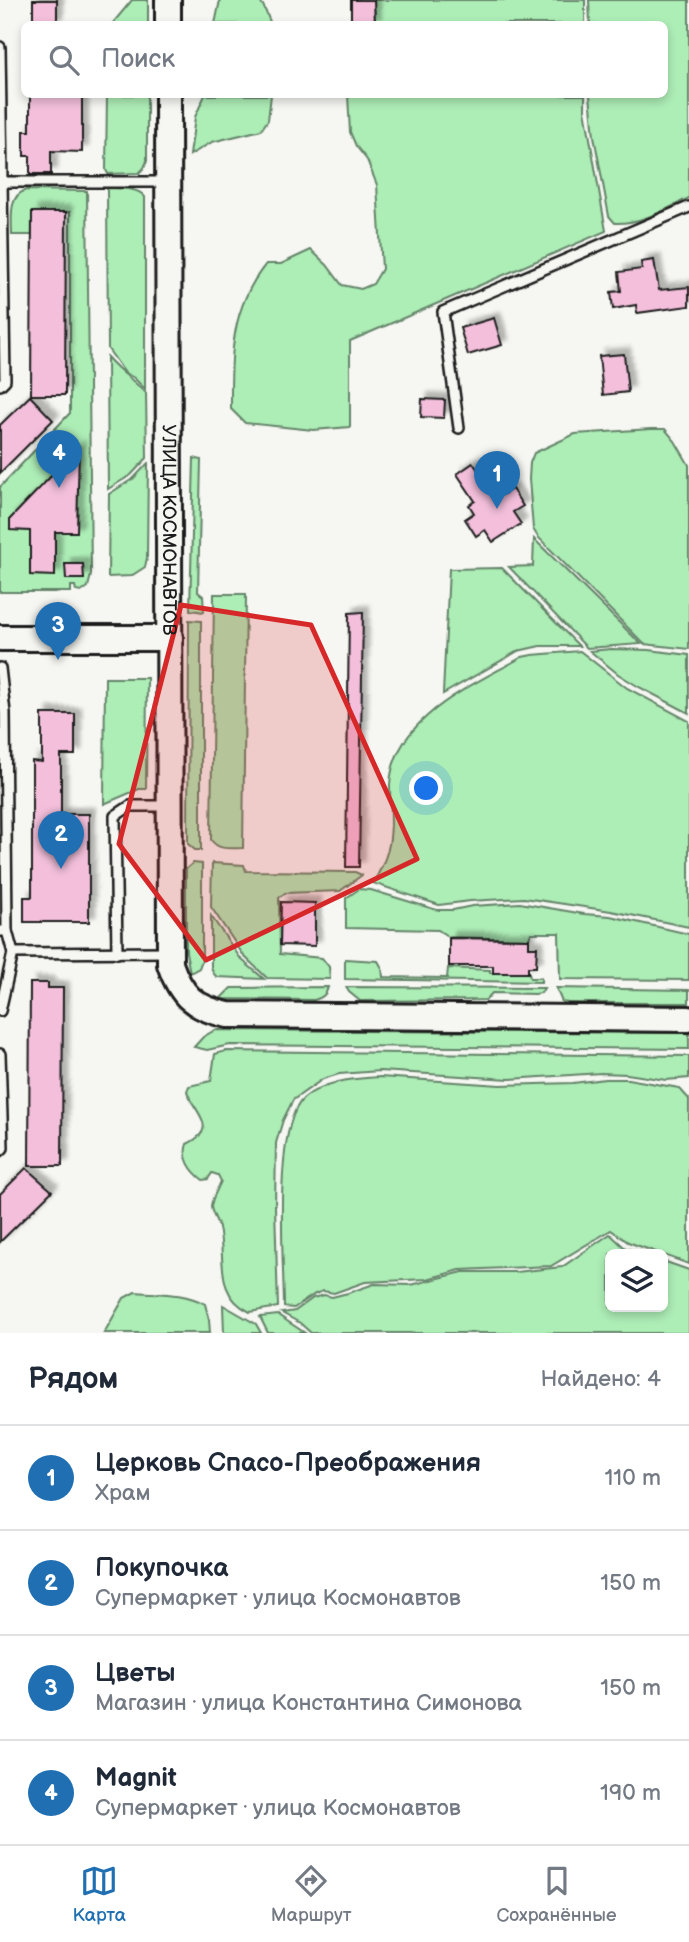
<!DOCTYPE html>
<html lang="ru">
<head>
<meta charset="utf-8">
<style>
	body { margin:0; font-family:"Balsamiq Sans",sans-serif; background:#f6f6f7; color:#1f2937 }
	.controls { position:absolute; right:21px; bottom:21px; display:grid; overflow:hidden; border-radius:10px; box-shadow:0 4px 10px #0003 }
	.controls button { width:63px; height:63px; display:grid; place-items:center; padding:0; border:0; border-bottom:2px solid #e0e1e3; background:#fff; color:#1f2937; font:35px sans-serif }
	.you { position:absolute; left:427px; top:789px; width:24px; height:24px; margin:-18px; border:5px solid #fff; border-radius:50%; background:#1a73e8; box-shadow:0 0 0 10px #1a73e833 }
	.badge { display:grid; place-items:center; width:46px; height:46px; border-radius:50%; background:#1f6fb2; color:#fff; font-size:23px; font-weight:700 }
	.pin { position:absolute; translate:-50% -58px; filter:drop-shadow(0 2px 4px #0008) }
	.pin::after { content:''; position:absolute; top:37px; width:24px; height:21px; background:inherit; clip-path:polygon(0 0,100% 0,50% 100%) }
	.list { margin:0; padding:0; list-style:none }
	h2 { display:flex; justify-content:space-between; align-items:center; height:91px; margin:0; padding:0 28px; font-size:30px }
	h2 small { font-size:23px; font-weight:400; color:#747a83 }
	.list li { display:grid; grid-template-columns:46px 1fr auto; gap:21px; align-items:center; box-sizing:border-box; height:105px; padding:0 28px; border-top:2px solid #e0e1e3 }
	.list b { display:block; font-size:26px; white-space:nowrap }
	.list p { margin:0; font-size:23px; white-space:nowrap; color:#747a83 }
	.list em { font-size:23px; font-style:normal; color:#747a83 }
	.icon { flex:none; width:38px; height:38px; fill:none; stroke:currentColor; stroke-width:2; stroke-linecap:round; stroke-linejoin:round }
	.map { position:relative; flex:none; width:689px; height:1333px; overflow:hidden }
	.search { position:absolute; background:#fff; box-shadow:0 4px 10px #0003; left:21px; right:21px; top:21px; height:77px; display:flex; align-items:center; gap:18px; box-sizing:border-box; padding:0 24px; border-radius:10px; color:#747a83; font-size:26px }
	.sheet { height:511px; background:#fff }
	nav { display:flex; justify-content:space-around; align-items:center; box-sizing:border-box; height:98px; border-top:2px solid #e0e1e3; background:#fff; font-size:19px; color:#747a83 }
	nav a { display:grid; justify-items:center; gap:4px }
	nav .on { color:#1f6fb2 }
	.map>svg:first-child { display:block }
	.green { fill:#adedb6; stroke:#648469; stroke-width:2 }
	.building { fill:#f3bfdb; stroke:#1c1c1c; stroke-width:2; filter:url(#shadow) }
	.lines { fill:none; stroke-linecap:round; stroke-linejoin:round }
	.lane-casing { stroke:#1c1c1c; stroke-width:14 }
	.secondary-casing { stroke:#1c1c1c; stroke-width:30 }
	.lane { stroke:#f6f6f2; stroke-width:9 }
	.secondary { stroke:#f6f6f2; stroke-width:24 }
	.marked { fill:#d62828; fill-opacity:0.2; stroke:#d62828; stroke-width:5; stroke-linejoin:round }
	.labels { text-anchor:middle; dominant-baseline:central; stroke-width:5; stroke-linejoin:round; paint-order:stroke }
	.street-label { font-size:19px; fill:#1c1c1c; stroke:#f6f6f2 }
</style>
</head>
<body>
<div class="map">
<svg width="689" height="1333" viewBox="0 0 689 1333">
	<defs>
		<filter id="shadow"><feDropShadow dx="6" dy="-6" stdDeviation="2" flood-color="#0004"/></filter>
	</defs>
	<rect width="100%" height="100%" fill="#f6f6f2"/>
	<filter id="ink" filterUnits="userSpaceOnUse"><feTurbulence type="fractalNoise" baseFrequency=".0143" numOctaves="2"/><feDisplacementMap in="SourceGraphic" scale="14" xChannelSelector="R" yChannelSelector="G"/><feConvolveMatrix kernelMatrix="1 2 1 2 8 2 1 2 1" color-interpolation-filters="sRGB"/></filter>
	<g filter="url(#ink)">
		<g class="green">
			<path d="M132,0H148V24H112Z"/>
			<path d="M220,0H257L263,5L271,24H215Z"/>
			<path d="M374,0H585V24H375Z"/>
			<path d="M589,0H689V198C666,209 641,224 615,223L609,216L594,136L590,95L664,94V24H590Z"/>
			<path d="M107,95H147V161L144,168L139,173L108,174L106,170Z"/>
			<path d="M205,95H271L268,120L261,130L212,142L190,155L195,117Z"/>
			<path d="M348,95H585V110L606,231L350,341V427L313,430L245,423L231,409C231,356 230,308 266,264H281L311,250L327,265L342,285L361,289L373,284L382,269L377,185L367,160L356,146L350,132Z"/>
			<path d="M107,188C120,189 137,187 145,197V389L134,378L125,373L108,349Z"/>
			<path d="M26,190L87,191L91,575L88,587L81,592L76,591L75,586H71V592H0V487L70,413V212H33L32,235H12C12,218 8,196 26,190Z"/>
			<path d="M107,357C119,371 133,380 146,393L147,458L131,475L108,489Z"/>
			<path d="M651,429H665L675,441L689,465V649L644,644L538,537L533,529L529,479L530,463L534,453L575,434Z"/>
			<path d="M194,458L201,460L198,592L203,596L204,612L190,610Z"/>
			<path d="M148,463L147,558L145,567L131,576L108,577L109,494L134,478Z"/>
			<path d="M534,539L641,644L587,648L509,567L533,566Z"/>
			<path d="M502,568L579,646H540L518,651L443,694L449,569Z"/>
			<path d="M214,594H246L243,848C231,848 219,851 211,840Z"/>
			<path d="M189,620L201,621V850H195L188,844Z"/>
			<path d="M611,649L649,650L689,655V713L639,687L618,674L590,651Z"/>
			<path d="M580,651L627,688L689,721V927L611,911L524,898L470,901L439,905L373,883C379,873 385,861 388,849C393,829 390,806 390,785C393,718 472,686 522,657L532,655Z"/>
			<path d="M105,678H147L146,789H139L104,804Z"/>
			<path d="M193,863L202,864V960L199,968L190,973L186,952V869Z"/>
			<path d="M212,863L244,865L246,871L355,872L362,875L340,891L285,893L279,898L280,954L322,958L329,967L330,979L267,978L244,956L211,907Z"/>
			<path d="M359,889L371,890L437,910H453L472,906L520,903L584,914L610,916L689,934V980L560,979L559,933H531L529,939L449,937L438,930L346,928V898Z"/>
			<path d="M211,916L241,959L264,979L217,977L213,973L211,966Z"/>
			<path d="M345,959L378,961L382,968L383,977L447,978L448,968L490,970V973H529L530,978H541V982L345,979Z"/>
			<path d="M328,987C326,995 322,998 314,1000L220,999L231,988Z"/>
			<path d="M346,987L544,988L541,993L535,994L492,993L486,1000L360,1001L349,992Z"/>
			<path d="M556,988L689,990V1003H568L562,1002Z"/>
			<path d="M215,1030L689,1033V1049L230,1045L207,1050L194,1047L203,1037Z"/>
			<path d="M226,1051L689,1056V1078L666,1080L627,1074L601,1073L510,1079L380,1071L339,1074L323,1079L293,1100L283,1120L276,1143L275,1207L278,1307L250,1312C214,1295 226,1259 219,1228C217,1221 212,1214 211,1207C211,1199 218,1189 221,1181L218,1175L212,1173L208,1179L203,1180C191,1171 182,1158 187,1144C222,1127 192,1111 187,1091L189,1086L211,1081L215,1054Z"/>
			<path d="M380,1077L500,1085L573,1083L605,1079H628L679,1088L689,1099V1264L628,1242L611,1230L551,1266L460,1270L427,1279L365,1282L334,1293L323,1291L315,1294L294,1308L284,1307C284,1263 272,1126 304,1098C326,1080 354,1079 380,1077Z"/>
			<path d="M610,1234L625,1248L644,1254H610V1307H663V1261L689,1270V1333H311L300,1323L282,1313L295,1311L313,1298L324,1295L332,1297L348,1293L374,1284L411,1285L463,1272H516L562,1267Z"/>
			<path d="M135,1292C158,1294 184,1292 205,1304L209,1319L210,1333H104L124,1298Z"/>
			<path d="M223,1305L256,1324L261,1333H224Z"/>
			<path d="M278,1315L305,1333H268L260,1317Z"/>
		</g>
		<g class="building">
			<rect x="33" y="0" width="24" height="24"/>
			<path d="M351,0H374L375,24H351Z"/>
			<path d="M30,94H82V152L51,151V174H30V156H24V131H30Z"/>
			<path d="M32,212H66L65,395H31Z"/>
			<path d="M654,260L659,290L689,287V306L637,313L636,305L613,309L611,292L621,291L619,272L642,269L641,262Z"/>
			<path d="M494,318L502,345L468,355L460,328Z"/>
			<path d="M624,354L628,392L603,395L599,356Z"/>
			<path d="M30,396L53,420L0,473V425Z"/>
			<path d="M422,399L445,400L444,418L421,417Z"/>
			<path d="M79,447L77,532H55V576L30,575V531L10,530V519Z"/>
			<path d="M473,463L492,490L497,487L502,495L512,489L523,506L513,512L521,524L493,542L485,530L476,536L465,519L474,513L469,505L475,501L457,474Z"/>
			<path d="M65,564H83L84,579H66Z"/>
			<path d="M363,612L359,867H346L349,613Z"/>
			<path d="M42,714H75V755H61V814H89V922H24V897H32V761L42,762Z"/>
			<path d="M281,902L315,903V946L280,945Z"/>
			<path d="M449,938L529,939V947H537L536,967H528V973H493V966H449Z"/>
			<path d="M30,983H48V988H63L62,1166H29Z"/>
			<path d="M26,1168L52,1191L0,1242V1194Z"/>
		</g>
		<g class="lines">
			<g class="lane-casing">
				<g id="lane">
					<path d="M0,47L5,380L0,385"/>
					<path d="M0,182H166"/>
					<path d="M459,428L443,312L689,207"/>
					<path d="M0,668L5,713L7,931H0"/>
					<path d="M7,931L13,953"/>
					<path d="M117,953L115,816L130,806H168"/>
					<path d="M0,1011L13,953L170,952"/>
					<path d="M0,1054L3,1148L0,1151"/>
				</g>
			</g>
			<g class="secondary-casing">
				<g id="secondary">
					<path d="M168,24V0"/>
					<path id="s1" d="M168,94L170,964C181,996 194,1008 228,1015L689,1019"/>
					<path d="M0,638H170"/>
				</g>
			</g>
			<use href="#lane" class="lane"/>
			<use href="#secondary" class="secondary"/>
		</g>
	</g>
	<path class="marked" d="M181,605L311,625L417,859L206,960L119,844Z"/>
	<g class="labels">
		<g class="street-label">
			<text stroke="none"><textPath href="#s1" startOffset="436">УЛИЦА КОСМОНАВТОВ</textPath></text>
		</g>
	</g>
</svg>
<div class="controls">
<button><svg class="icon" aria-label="layers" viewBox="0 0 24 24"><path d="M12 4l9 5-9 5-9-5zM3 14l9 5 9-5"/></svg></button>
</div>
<div class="you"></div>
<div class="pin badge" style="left:497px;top:509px">1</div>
<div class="pin badge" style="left:61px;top:869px">2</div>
<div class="pin badge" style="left:58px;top:660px">3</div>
<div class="pin badge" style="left:59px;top:488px">4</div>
<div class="search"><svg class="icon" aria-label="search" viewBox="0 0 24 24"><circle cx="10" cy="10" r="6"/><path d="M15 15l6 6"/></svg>Поиск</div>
</div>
<section class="sheet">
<h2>Рядом<small>Найдено: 4</small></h2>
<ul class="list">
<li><span class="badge">1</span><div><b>Церковь Спасо-Преображения</b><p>Храм</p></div><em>110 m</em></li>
<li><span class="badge">2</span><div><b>Покупочка</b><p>Супермаркет · улица Космонавтов</p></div><em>150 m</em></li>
<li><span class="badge">3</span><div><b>Цветы</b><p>Магазин · улица Константина Симонова</p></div><em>150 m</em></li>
<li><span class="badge">4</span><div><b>Magnit</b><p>Супермаркет · улица Космонавтов</p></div><em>190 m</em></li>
</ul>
</section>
<nav>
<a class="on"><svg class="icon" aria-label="map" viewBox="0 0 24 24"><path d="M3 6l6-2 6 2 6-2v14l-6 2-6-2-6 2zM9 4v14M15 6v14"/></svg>Карта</a>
<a><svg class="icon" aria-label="directions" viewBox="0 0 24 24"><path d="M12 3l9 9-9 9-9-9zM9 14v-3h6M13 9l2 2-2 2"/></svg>Маршрут</a>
<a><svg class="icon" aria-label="saved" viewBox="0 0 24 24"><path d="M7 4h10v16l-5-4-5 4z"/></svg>Сохранённые</a>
</nav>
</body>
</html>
